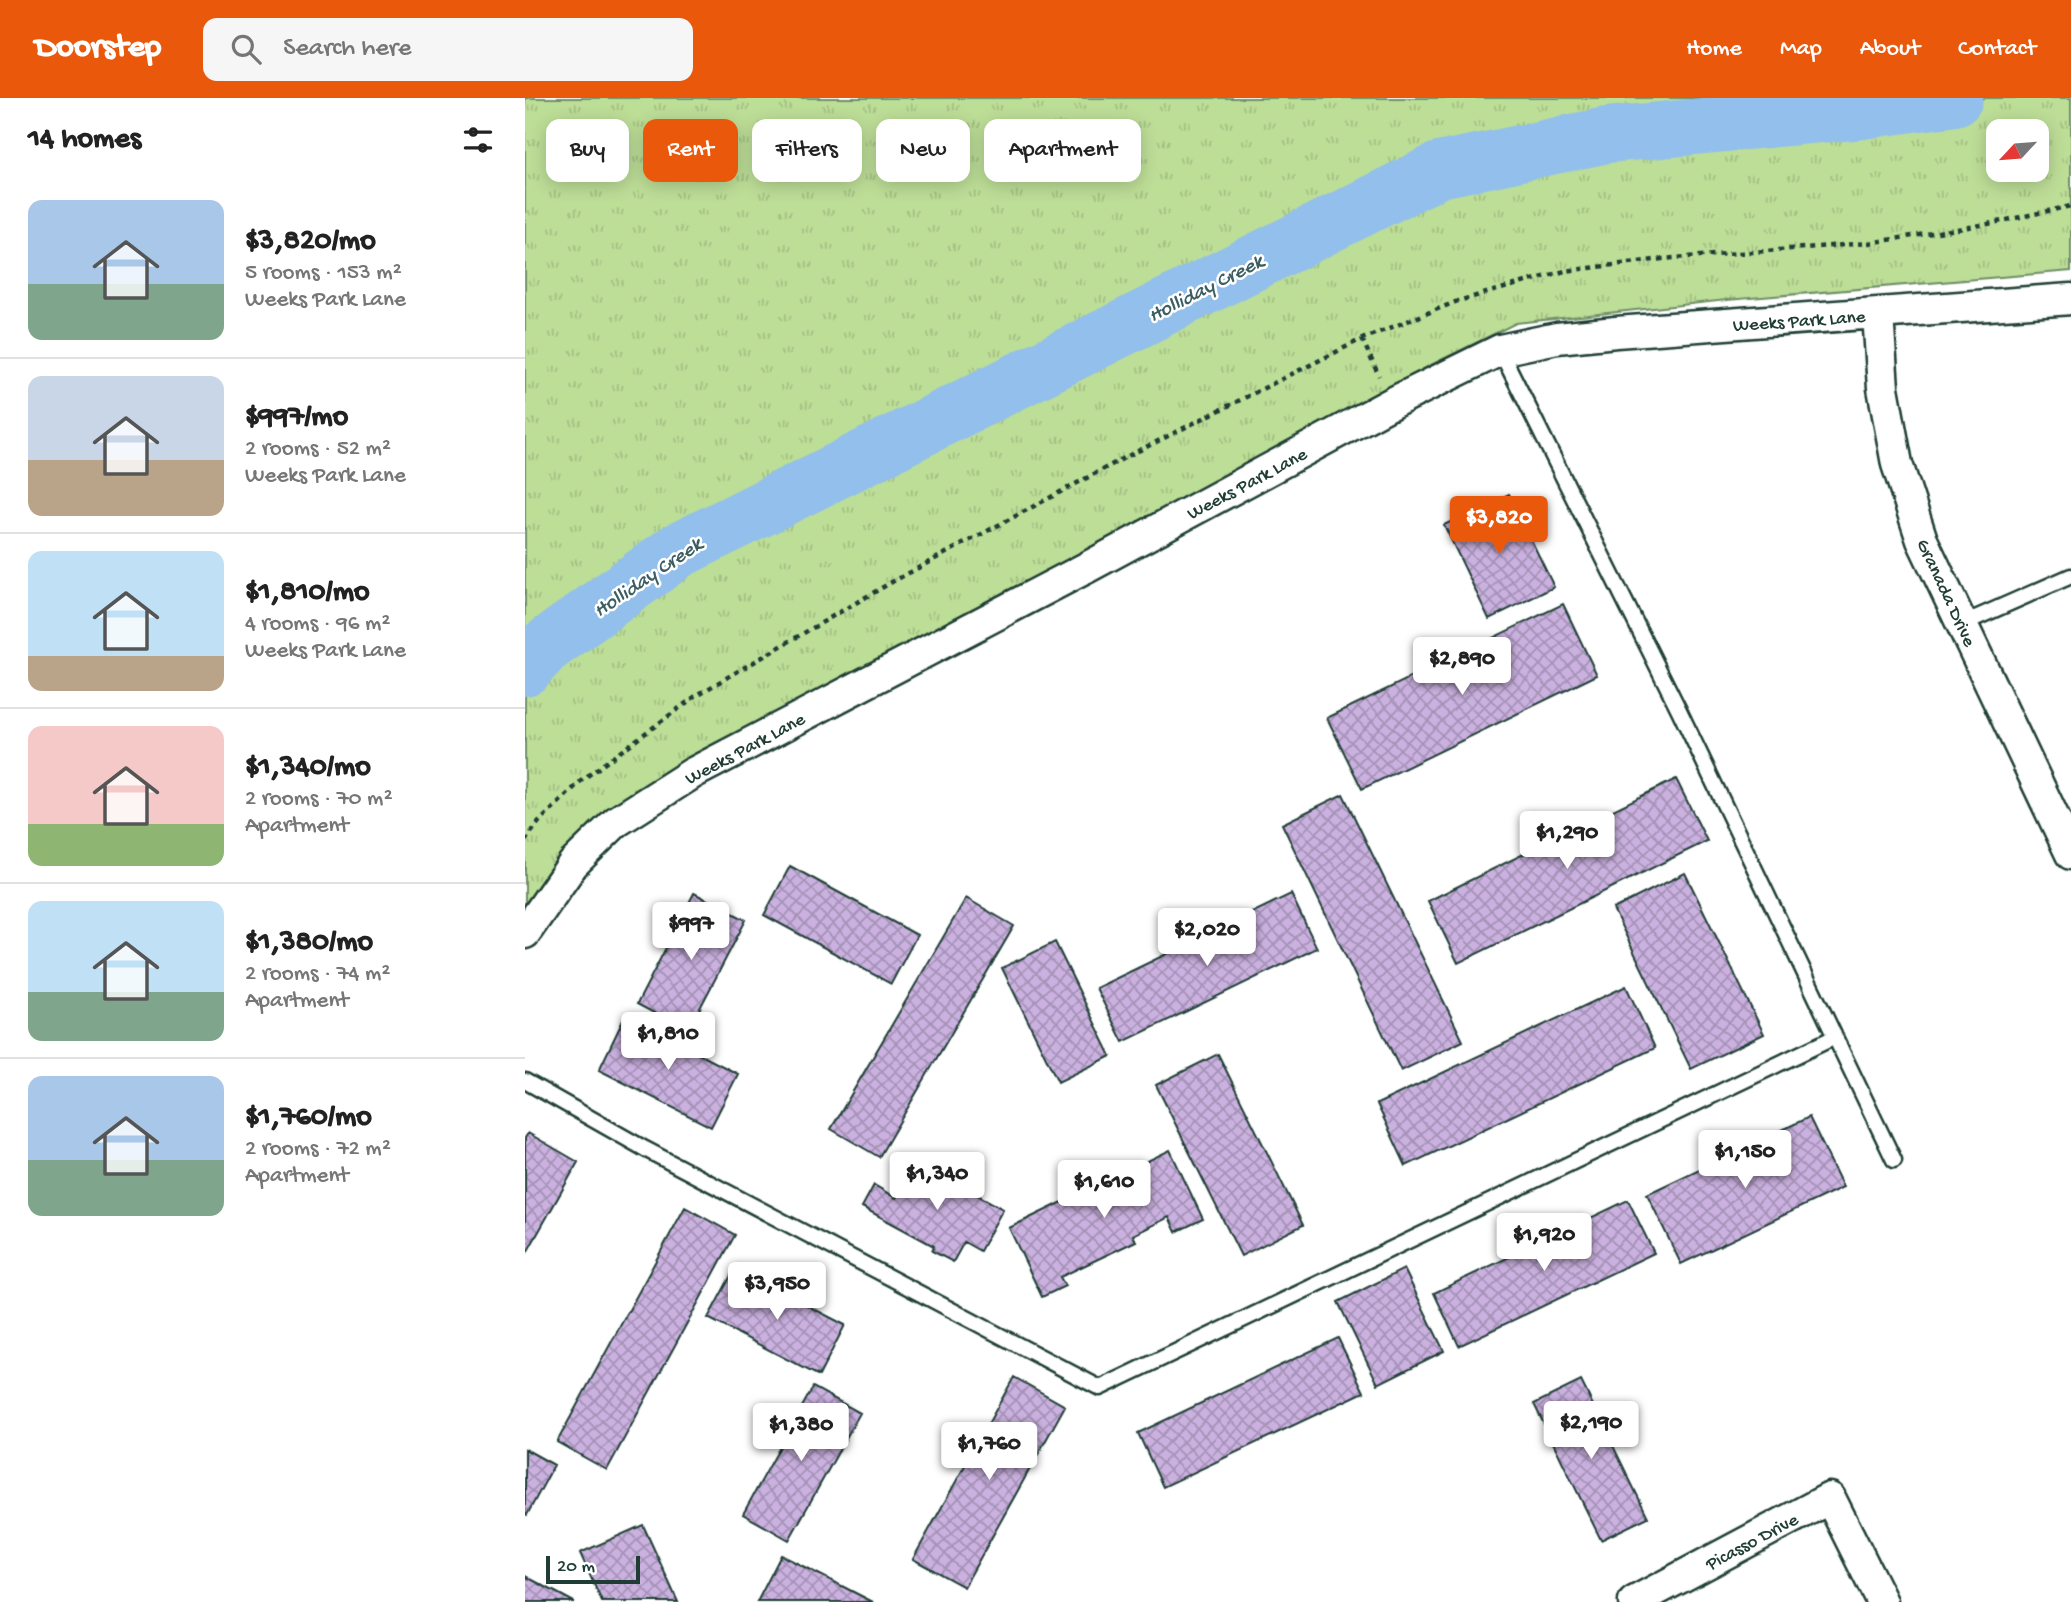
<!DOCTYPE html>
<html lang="en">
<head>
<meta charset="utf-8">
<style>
  body { margin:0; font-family:"Gochi Hand",sans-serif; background:#f6f6f6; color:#222; height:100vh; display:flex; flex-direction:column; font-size:26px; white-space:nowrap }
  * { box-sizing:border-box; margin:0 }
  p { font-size:23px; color:#767676 }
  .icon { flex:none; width:38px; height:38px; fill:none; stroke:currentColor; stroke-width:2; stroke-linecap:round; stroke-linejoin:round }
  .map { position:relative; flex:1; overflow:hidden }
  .details { display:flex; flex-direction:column; background:#fff; width:525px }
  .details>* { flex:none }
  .top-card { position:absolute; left:21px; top:21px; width:665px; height:63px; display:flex; gap:14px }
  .needle { width:46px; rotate:244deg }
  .buttons { position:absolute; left:1461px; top:21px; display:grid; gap:14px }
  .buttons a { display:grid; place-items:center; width:63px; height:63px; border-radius:14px; background:#fff; box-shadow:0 4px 18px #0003; font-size:35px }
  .scale { position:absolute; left:21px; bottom:18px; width:94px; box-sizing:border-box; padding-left:7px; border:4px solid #1f3d34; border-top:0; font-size:19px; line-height:24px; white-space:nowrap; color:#1f3d34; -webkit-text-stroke:5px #fff; paint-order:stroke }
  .price { position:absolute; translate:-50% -60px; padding:0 16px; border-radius:7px; background:#fff; color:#222; font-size:23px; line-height:46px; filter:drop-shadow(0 2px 4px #0008) }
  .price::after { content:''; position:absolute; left:50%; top:42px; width:21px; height:16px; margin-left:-10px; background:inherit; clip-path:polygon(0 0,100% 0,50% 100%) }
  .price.active { background:#ea580c; color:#fff }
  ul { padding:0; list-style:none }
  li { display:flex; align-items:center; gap:21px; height:175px; padding:0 28px }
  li+li { border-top:2px solid #e0e0e0 }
  li span { display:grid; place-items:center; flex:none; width:196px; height:140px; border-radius:14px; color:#555 }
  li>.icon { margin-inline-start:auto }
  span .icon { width:84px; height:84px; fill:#fffc; stroke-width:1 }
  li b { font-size:30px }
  h2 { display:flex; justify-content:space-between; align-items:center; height:84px; padding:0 28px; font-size:30px }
  .pill { padding:0 24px; border-radius:14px; background:#fff; box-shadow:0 4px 18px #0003; font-size:24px; line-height:63px }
  .pill.active { background:#ea580c; color:#fff }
  header { display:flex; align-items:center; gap:42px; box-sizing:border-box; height:98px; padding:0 35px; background:#ea580c; color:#fff }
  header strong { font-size:33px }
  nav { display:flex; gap:38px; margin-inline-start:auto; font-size:24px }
  .search { width:490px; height:63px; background:#f6f6f6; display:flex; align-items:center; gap:18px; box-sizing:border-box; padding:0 24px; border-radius:14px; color:#767676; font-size:26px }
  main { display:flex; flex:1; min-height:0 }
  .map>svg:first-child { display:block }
  .grass { fill:url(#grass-tufts); stroke:#6e8e66; stroke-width:2; fill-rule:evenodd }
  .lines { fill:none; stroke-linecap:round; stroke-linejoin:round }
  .river { stroke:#92bfec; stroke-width:56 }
  .building { fill:url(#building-cross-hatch); stroke:#1f3d34; stroke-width:2 }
  .service-casing { stroke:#1f3d34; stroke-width:19 }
  .minor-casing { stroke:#1f3d34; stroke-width:35 }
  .path { stroke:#1f3d34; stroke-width:4.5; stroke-dasharray:5 5; stroke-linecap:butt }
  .service { stroke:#fff; stroke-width:14 }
  .minor { stroke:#fff; stroke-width:30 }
  .labels { text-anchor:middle; stroke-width:5; stroke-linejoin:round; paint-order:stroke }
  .street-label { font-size:19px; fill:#1f3d34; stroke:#fff }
  .water-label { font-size:21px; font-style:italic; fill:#3c5e62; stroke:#fff }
</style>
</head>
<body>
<header>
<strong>Doorstep</strong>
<div class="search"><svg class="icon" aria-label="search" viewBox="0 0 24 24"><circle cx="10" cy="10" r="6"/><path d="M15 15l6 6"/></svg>Search here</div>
<nav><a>Home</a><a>Map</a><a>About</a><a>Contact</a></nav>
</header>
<main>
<section class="details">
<h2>14 homes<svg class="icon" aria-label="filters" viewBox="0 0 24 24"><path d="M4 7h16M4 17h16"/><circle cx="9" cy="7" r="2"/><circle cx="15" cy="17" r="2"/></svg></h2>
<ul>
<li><span style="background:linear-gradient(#a9c7e8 60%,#7fa58c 0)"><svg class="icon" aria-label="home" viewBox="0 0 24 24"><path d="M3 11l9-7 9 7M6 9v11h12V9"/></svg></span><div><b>$3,820/mo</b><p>5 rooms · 153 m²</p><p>Weeks Park Lane</p></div></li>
<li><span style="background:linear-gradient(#c9d6e8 60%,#b9a48a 0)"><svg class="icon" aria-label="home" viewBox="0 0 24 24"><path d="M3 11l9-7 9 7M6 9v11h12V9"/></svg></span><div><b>$997/mo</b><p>2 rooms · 52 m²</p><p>Weeks Park Lane</p></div></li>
<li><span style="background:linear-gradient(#bfe0f5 75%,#b9a48a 0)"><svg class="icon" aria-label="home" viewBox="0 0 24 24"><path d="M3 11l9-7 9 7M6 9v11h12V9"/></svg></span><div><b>$1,810/mo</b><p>4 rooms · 96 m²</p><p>Weeks Park Lane</p></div></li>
<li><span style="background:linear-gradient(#f6c9c9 70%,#8fb573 0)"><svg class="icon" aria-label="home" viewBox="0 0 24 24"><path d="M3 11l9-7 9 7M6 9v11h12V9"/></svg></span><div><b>$1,340/mo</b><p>2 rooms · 70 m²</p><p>Apartment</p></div></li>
<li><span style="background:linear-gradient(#bfe0f5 65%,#7fa58c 0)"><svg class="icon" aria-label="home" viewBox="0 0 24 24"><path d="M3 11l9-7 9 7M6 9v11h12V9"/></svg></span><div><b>$1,380/mo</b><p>2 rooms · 74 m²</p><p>Apartment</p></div></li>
<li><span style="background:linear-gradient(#a9c7e8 60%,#7fa58c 0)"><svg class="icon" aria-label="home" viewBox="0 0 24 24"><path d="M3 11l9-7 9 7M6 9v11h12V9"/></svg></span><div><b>$1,760/mo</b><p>2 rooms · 72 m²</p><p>Apartment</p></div></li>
</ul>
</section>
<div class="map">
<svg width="1546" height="1504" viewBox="0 0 1546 1504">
  <defs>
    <pattern id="grass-tufts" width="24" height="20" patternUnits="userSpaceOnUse" patternTransform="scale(1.75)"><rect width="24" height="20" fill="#bdde97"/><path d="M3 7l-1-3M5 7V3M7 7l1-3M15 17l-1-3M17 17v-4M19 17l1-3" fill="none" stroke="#a2bf83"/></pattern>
    <pattern id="building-cross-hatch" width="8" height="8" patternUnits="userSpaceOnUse" patternTransform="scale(1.75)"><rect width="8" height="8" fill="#cbb1e0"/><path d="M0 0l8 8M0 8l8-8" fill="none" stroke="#a491b6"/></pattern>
  </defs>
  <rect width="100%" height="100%" fill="#fff"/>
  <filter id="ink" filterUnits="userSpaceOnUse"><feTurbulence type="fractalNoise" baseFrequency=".0143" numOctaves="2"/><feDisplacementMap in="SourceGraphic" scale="14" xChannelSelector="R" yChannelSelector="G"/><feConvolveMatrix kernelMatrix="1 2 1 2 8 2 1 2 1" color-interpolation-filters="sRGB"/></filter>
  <g filter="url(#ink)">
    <!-- grass -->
    <path class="grass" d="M0 0H1546V173L1202 202 991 225 906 267 71 723C44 750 18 776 0 809ZM1474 33H1512V72H1474Z"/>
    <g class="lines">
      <!-- river -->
      <path class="river" d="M0 570 21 548 152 453 914 72 1082 37 1338 13 1430 0"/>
    </g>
    <!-- building -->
    <path class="building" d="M984 396 1029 489 964 521 919 427Z
      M1038 506 1072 577 837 691 802 620Z
      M1151 681 1182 743 933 865 903 803Z
      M818 696 938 943 876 973 757 726Z
      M265 768 392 837 366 886 239 817Z
      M1160 775 1239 936 1166 971 1088 811Z
      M169 795 221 822 163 933 112 906Z
      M766 796 792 850 598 944 571 890Z
      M441 800 489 828 354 1059 306 1031Z
      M530 844 586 958 533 984 477 870Z
      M1101 888 1130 950 881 1068 852 1006Z
      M100 918 213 976 186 1029 74 972Z
      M693 956 778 1127 716 1158 631 987Z
      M1284 1019 1318 1089 1156 1166 1122 1096Z
      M3 1035 53 1064 0 1158V1040Z
      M645 1052 678 1121 651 1134 644 1119 608 1137 611 1143 535 1179 540 1188 517 1199 484 1130Z
      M391 1063 478 1111 455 1153 439 1144 428 1164 407 1153 409 1148 337 1109 349 1087 371 1100Z
      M1103 1102 1129 1155 934 1248 909 1195Z
      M160 1109 210 1137 82 1372 32 1344Z
      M210 1170 320 1227 294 1278 183 1220Z
      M879 1171 919 1253 853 1286 813 1204Z
      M813 1240 839 1294 638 1389 613 1335Z
      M489 1279 540 1308 439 1489 388 1461Z
      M1056 1283 1123 1419 1076 1442 1009 1306Z
      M288 1289 335 1315 264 1442 218 1416Z
      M0 1351 29 1367 2 1417 0 1416Z
      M118 1427 153 1504H77L55 1455Z
      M256 1457 348 1504H232Z
      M0 1478 49 1504H0Z"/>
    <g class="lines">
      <defs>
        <path id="service" d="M1437 526 1546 478
          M1310 939 1369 1062
          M0 983 120 1051 575 1290 1310 939 1154 612 975 252"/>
        <path id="minor" d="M1353 216 1358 290 1372 366 1397 442 1546 756
          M0 835 48 766 91 724 168 675 561 470 867 305 975 252 1032 240 1091 234 1546 201
          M1109 1504 1305 1400 1357 1504"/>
      </defs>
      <!-- service casing -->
      <use href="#service" class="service-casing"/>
      <!-- minor casing -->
      <use href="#minor" class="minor-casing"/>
      <!-- path -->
      <path class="path" d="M837 241 854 278
        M0 743 14 724 57 682 172 597 365 485 601 359 837 241 933 203 1040 173 1137 161 1344 145 1463 126 1546 108"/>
      <!-- service -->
      <use href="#service" class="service"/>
      <!-- minor -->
      <use href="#minor" class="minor"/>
    </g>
  </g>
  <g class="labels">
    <!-- street labels -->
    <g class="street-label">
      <text transform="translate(1274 221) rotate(-4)" y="7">Weeks Park Lane</text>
      <text transform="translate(721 384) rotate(-28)" y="7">Weeks Park Lane</text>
      <text transform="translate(1423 494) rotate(65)" y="7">Granada Drive</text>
      <text transform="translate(219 649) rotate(-28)" y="7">Weeks Park Lane</text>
      <text transform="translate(1226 1442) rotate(-28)" y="7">Picasso Drive</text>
    </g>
    <!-- water labels -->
    <g class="water-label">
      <text transform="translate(680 189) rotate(-27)" y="7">Holliday Creek</text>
      <text transform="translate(122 478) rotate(-34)" y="7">Holliday Creek</text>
    </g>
  </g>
</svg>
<div class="buttons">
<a><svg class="needle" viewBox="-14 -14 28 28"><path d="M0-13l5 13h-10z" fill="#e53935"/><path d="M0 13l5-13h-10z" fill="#767676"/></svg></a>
</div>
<div class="scale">20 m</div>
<b class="price active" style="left:974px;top:458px">$3,820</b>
<b class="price" style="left:937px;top:599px">$2,890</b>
<b class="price" style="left:1042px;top:773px">$1,290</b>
<b class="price" style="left:166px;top:864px">$997</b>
<b class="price" style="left:682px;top:870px">$2,020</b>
<b class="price" style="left:143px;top:974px">$1,810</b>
<b class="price" style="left:1220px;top:1092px">$1,150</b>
<b class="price" style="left:412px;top:1114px">$1,340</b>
<b class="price" style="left:579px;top:1122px">$1,610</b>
<b class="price" style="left:1019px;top:1175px">$1,920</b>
<b class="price" style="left:252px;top:1224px">$3,950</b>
<b class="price" style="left:1066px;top:1363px">$2,190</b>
<b class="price" style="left:276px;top:1365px">$1,380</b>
<b class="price" style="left:464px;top:1384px">$1,760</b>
<div class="top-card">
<a class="pill">Buy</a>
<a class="pill active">Rent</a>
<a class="pill">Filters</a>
<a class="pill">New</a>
<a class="pill">Apartment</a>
</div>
</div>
</main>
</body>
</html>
